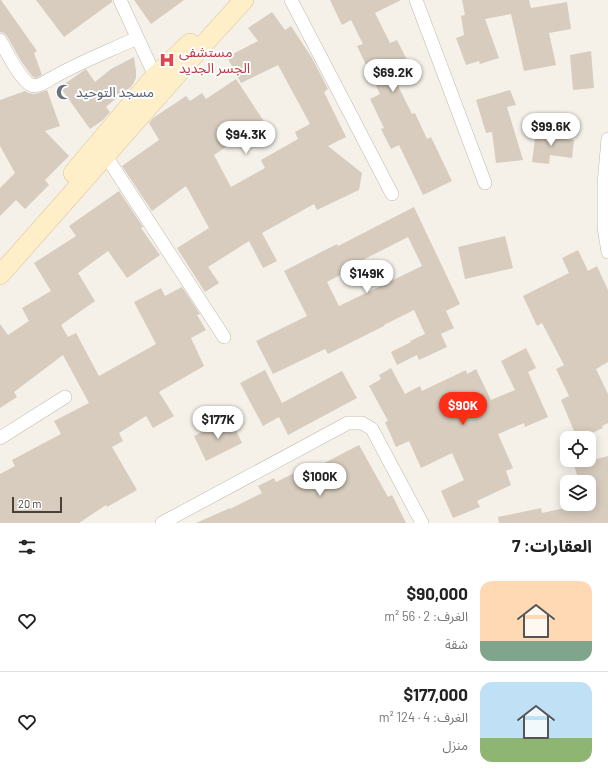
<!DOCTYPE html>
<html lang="ar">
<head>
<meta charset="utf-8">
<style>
  body { margin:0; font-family:Barlow,"Noto Sans Arabic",sans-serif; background:#f6f6f6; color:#222; direction:rtl; height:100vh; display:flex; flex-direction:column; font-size:15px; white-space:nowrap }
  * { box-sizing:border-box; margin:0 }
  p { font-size:13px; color:#767676 }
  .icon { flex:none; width:22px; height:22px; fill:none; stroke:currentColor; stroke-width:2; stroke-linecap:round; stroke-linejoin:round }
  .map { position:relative; height:523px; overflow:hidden; direction:ltr }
  .details { display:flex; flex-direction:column; background:#fff; flex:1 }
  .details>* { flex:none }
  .fabs { position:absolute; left:560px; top:431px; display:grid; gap:8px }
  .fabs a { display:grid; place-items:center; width:36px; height:36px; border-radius:8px; background:#fff; box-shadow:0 2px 10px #0003; font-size:20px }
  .scale { position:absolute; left:12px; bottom:10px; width:50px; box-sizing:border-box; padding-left:4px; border:2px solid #494137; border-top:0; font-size:11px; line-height:14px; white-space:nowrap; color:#494137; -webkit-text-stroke:3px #fff; paint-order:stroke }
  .price { position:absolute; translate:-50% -34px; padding:0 9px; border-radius:14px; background:#fff; color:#222; font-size:13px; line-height:26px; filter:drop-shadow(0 1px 2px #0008) }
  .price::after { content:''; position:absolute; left:50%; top:24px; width:12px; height:9px; margin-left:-6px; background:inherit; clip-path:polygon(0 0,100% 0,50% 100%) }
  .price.on { background:#ff2c16; color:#fff }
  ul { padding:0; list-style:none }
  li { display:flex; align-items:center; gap:12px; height:100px; padding:0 16px }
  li+li { border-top:1px solid #e0e0e0 }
  li span { display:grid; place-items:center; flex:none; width:112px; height:80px; border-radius:12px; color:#555 }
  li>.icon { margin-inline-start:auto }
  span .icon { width:48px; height:48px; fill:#fffc; stroke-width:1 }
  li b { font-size:17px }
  h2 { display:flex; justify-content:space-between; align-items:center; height:48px; padding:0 16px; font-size:17px }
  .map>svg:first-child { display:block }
  .building { fill:#d7ccbe; fill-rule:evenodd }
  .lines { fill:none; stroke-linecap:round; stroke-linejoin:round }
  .street-casing { stroke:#c1b8ab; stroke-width:14 }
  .secondary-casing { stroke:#d6c297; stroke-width:20 }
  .street { stroke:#fff; stroke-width:13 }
  .secondary { stroke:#ffefc9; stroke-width:19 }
  .labels { text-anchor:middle; stroke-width:4; stroke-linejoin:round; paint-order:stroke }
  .health-label { font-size:14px; fill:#be3a42; stroke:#fff; text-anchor:start }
  .worship-label { font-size:14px; fill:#5b616d; stroke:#fff; text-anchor:start }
</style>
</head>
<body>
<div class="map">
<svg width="608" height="523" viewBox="0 0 608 523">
  <rect width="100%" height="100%" fill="#f5f1e9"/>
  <!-- building -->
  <path class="building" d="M0 0H1L37 51 34 53 42 75 35 78 32 76 21 61 7 36 4 33 0 32Z
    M36 0H112V2L64 37Z
    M134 0H184L151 24Z
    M330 0H401L375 13 390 43 397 40 408 62 390 70 412 114 415 113 427 139 431 137 452 181 423 195 399 145 391 149 381 129 384 128 370 99 380 94 357 46 363 44 351 20 342 25Z
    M462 0H529L531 8 567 2 571 29 549 33 556 65 524 71 511 14 485 19 499 58 480 64 479 61 466 65 456 38 464 35 461 16 465 15Z
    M272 12 285 30 291 26 312 58 328 89 324 92 346 137 328 146 362 173 359 190 317 210 314 204 262 233 277 261 263 268 249 241 208 267 219 283 205 292 177 248 209 228 186 186 152 211 122 166 159 140 149 123 153 118 186 96 190 101 202 93 206 99 236 79 265 123 239 140 238 139 214 155 231 187 265 168 261 160 298 139 295 132 310 124 278 65 241 83 227 57 258 41 248 28Z
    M591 51 594 88 573 90 570 55Z
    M134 57 136 71V78L133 84 130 88 126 90 106 107 110 112 103 120 90 129 60 87 86 69 95 82 111 69Z
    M47 90 60 126 45 131 69 156 45 180 49 185 25 209 16 200 0 216V188L15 173 0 146V100L25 91 29 93 34 94 39 93Z
    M510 90 516 105 507 107 523 160 496 163 492 132 486 133 476 100Z
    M536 131 557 134 556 138 574 140 572 158 550 155 549 164 532 162Z
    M119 191 143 227 141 228 160 255 127 278 108 251 78 273 95 301 61 325 68 337 76 333 99 376 156 344 134 302 161 288 165 296 182 287 200 314 197 315 206 330 191 338 204 366 159 392 174 416 153 428 146 416 119 433 123 441 112 447 137 490 107 507 106 505 79 523H0V474L15 466 12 460 61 434 54 421 89 403 63 355 14 392 17 397 0 408V324L8 335 29 321 22 308 51 291 34 263 76 236 69 226Z
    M414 207 460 304 446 311 454 328 441 334 447 347 419 360 417 355 397 365 391 352 411 342 410 341 425 334 414 310 384 325V326L328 354 325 349 273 374 256 341 307 316 284 271 337 244 338 246ZM408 237 422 266 339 306 327 282 350 270 349 267Z
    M505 236 513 268 465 279 458 247Z
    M578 250 588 271 597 266 608 290V362L596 369 608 394V423L602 426 603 428 581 438H577L561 400 569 396 556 369 564 365 542 323 537 326 523 296 569 273 562 258Z
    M526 348 536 368 528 372 548 417 525 427 524 423 498 434 513 468 506 471 511 485 477 501 480 507 453 518 441 491 464 480 452 453 421 468 409 441 396 447 385 422 388 421 369 386 381 379 379 375 391 368 405 394 420 386 422 391 466 370 467 374 476 369 491 400 515 390 501 361Z
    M265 370 282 403 342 371 357 398 288 435 279 417 263 426 240 383Z
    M230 418 242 443 206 461 194 436Z
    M359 445 388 497 392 495 406 523H196L230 508V509L262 493 258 486 274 478 276 482 309 466 311 470Z
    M608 456V523H499L498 517 541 508 542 513 579 505 589 504V482H579L574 465Z"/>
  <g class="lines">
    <defs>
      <path id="street" d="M120 0 155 76
        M291 0 392 194
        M416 0 485 183
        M0 40C6 51 21 81 31 85 38 88 48 80 54 77 80 62 109 51 137 38
        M608 139 604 184V227L608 252
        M106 156 224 337
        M0 438 65 397
        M162 523 348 423H362L372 429 422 523"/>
      <path id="secondary" d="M73 173 155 76 190 43
        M0 275 212 35 244 0"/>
    </defs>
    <!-- street casing -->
    <use href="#street" class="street-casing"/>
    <!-- secondary casing -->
    <use href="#secondary" class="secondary-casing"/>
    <!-- street -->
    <use href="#street" class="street"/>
    <!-- secondary -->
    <use href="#secondary" class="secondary"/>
  </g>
  <!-- icons -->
  <defs>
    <symbol id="hospital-bare" viewBox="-9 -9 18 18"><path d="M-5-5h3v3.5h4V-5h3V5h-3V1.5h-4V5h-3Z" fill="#e0444e" stroke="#fff" stroke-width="2.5" paint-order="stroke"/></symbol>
    <symbol id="mosque-bare" viewBox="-9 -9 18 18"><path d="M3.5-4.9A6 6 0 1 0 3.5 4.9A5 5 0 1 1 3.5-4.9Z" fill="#6b7280" stroke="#fff" stroke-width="2.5" paint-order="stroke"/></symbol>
  </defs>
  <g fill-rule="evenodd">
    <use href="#hospital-bare" x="156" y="49" width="22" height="22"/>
    <use href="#mosque-bare" x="53" y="81" width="22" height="22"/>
  </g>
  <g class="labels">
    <!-- health labels -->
    <g class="health-label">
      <text x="179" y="57">مستشفى<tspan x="179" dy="16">الجسر الجديد</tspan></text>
    </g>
    <!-- worship labels -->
    <g class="worship-label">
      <text x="76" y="97">مسجد التوحيد</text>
    </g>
  </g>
</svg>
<div class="fabs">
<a><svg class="icon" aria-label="locate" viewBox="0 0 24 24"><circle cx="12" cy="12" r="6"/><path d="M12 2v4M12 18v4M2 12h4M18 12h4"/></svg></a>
<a><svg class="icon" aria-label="layers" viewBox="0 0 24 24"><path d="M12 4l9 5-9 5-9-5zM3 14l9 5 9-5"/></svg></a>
</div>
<div class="scale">20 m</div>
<b class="price" style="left:393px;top:93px">$69.2K</b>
<b class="price" style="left:551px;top:147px">$99.6K</b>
<b class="price" style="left:246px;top:155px">$94.3K</b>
<b class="price" style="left:367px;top:294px">$149K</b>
<b class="price on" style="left:463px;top:426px">$90K</b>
<b class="price" style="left:218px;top:440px">$177K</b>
<b class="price" style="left:320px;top:497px">$100K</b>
</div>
<section class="details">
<h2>العقارات: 7<svg class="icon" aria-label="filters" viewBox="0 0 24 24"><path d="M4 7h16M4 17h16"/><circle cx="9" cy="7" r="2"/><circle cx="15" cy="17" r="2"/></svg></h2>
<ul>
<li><span style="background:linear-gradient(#ffd9b3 75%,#7fa58c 0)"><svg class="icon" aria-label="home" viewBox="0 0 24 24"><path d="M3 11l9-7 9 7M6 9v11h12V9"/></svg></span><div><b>$90,000</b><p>الغرف: 2 · 56 m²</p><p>شقة</p></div><svg class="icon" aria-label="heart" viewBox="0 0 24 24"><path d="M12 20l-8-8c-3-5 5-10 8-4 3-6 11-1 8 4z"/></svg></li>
<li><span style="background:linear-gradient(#bfe0f5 70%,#8fb573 0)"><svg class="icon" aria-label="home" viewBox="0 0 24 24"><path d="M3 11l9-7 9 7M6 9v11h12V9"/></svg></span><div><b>$177,000</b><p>الغرف: 4 · 124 m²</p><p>منزل</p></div><svg class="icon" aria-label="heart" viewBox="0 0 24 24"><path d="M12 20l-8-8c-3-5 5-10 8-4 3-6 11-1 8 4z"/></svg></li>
</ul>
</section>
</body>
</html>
